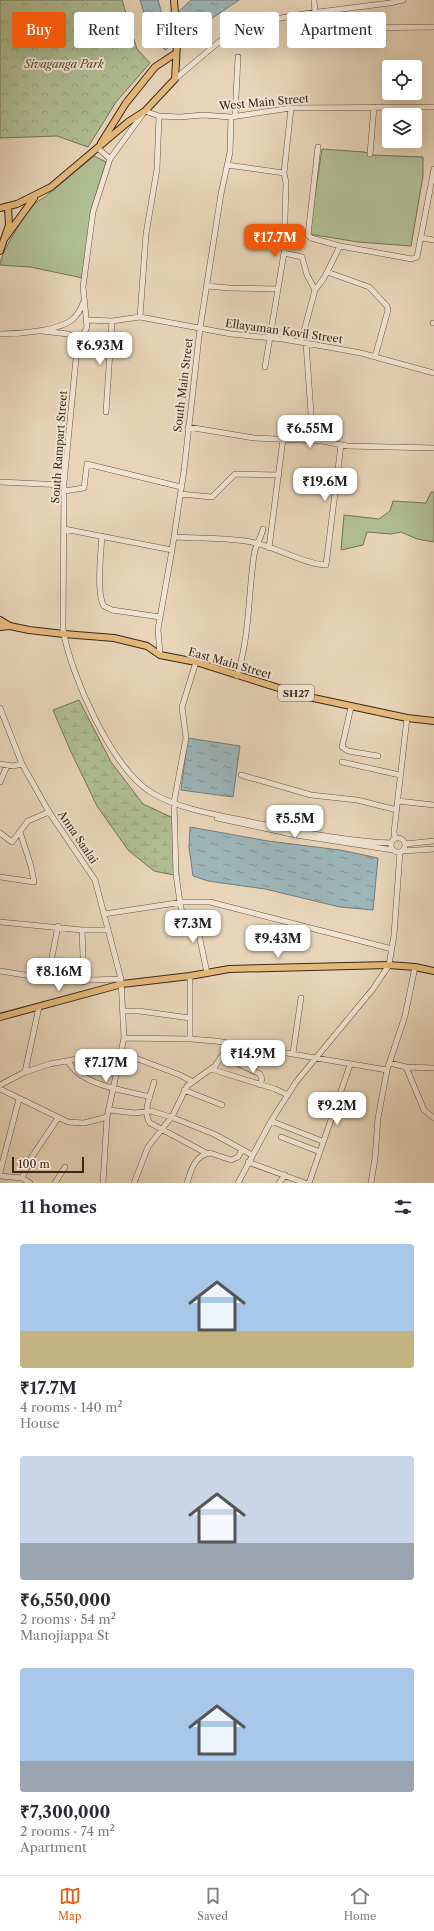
<!DOCTYPE html>
<html lang="en">
<head>
<meta charset="utf-8">
<style>
  body { margin:0; font-family:"Libre Caslon Text",serif; background:#f7f7f7; color:#2b2b33; height:100vh; display:flex; flex-direction:column; font-size:15px; white-space:nowrap }
  * { box-sizing:border-box; margin:0 }
  p { font-size:13px; color:#7c7c81 }
  .icon { flex:none; width:22px; height:22px; fill:none; stroke:currentColor; stroke-width:2; stroke-linecap:round; stroke-linejoin:round }
  .map { position:relative; height:1183px; overflow:hidden }
  .details { display:flex; flex-direction:column; background:#fff; flex:1 }
  .details>* { flex:none }
  .top-card { position:absolute; left:12px; top:12px; width:410px; height:36px; display:flex; gap:8px }
  .tools { position:absolute; left:382px; top:60px; display:grid; gap:8px }
  .tools a { display:grid; place-items:center; width:40px; height:40px; border-radius:4px; background:#fff; box-shadow:0 4px 16px #0002; font-size:20px }
  .scale { position:absolute; left:12px; bottom:10px; width:72px; box-sizing:border-box; padding-left:4px; border:2px solid #3e251a; border-top:0; font-size:11px; line-height:14px; white-space:nowrap; color:#3e251a; -webkit-text-stroke:3px #f0e4d2; paint-order:stroke }
  .price { position:absolute; translate:-50% -34px; padding:0 9px; border-radius:8px; background:#fff; color:#222; font-size:13px; line-height:26px; filter:drop-shadow(0 1px 2px #0008) }
  .price::after { content:''; position:absolute; left:50%; top:24px; width:12px; height:9px; margin-left:-6px; background:inherit; clip-path:polygon(0 0,100% 0,50% 100%) }
  .price.on { background:#ea580c; color:#fff }
  ul { padding:0; list-style:none }
  li { display:grid; align-content:center; gap:8px; height:212px; padding:0 20px }
  li span { display:grid; place-items:center; height:124px; border-radius:4px; color:#555 }
  li>.icon { margin-inline-start:auto }
  span .icon { width:72px; height:72px; fill:#fffc; stroke-width:1 }
  li b { font-size:17px }
  h2 { display:flex; justify-content:space-between; align-items:center; height:48px; padding:0 20px; font-size:17px }
  .pill { padding:0 14px; border-radius:4px; background:#fff; box-shadow:0 4px 16px #0002; font-size:14px; line-height:36px }
  .pill.on { background:#ea580c; color:#fff }
  .tabs { display:flex; justify-content:space-around; align-items:center; height:56px; border-top:1px solid #e1e1e2; background:#fff; font-size:11px; color:#7c7c81 }
  .tabs a { display:grid; justify-items:center; gap:2px }
  .tabs .on { color:#ea580c }
  .map>svg:first-child { display:block }
  .wetland { fill:url(#wetland-marsh); stroke:#777257 }
  .park { fill:url(#park-crowns); stroke:#777257 }
  .pitch { fill:#b0be94; stroke:#777257 }
  .water { fill:url(#water-ripples); stroke:#767c7a }
  .lines { fill:none; stroke-linecap:round; stroke-linejoin:round }
  .minor-casing { stroke:#685142; stroke-width:6 }
  .major-casing { stroke:#3e251a; stroke-width:8 }
  .minor { stroke:#f0e4d2; stroke-width:5 }
  .major { stroke:#e4ba7c; stroke-width:6 }
  .labels { text-anchor:middle; stroke-width:4; stroke-linejoin:round; paint-order:stroke }
  .shield { fill:#f0e4d2; stroke:#735e51; stroke-width:1 }
  .shield-label { font-size:10px; font-weight:bold; fill:#3e251a }
  .park-label { font-size:11px; font-style:italic; fill:#5a4b38; stroke:#f0e4d2 }
  .street-label { font-size:11px; fill:#3e251a; stroke:#f0e4d2 }
</style>
</head>
<body>
<div class="map">
<svg width="434" height="1183" viewBox="0 0 434 1183">
  <defs>
    <pattern id="wetland-marsh" width="20" height="14" patternUnits="userSpaceOnUse"><rect width="20" height="14" fill="#b0be94"/><path d="M1 5h8M5 5V1M11 12h8M15 12V8" fill="none" stroke="#98a37f"/></pattern>
    <pattern id="park-crowns" width="20" height="18" patternUnits="userSpaceOnUse"><rect width="20" height="18" fill="#b0be94"/><path d="M2 6a3 3 0 1 1 6 0M12 15a3 3 0 1 1 6 0" fill="none" stroke="#98a37f"/></pattern>
    <pattern id="water-ripples" width="26" height="14" patternUnits="userSpaceOnUse"><rect width="26" height="14" fill="#9cb6ba"/><path d="M2 4q2-2 4 0t4 0M15 11q2-2 4 0t4 0" fill="none" stroke="#819496"/></pattern>
  </defs>
  <rect width="100%" height="100%" fill="#e8d5b9"/>
  <filter id="stains"><feTurbulence type="fractalNoise" baseFrequency=".005" numOctaves="4"/><feColorMatrix values="0 0 0 0 .2 0 0 0 0 .09 0 0 0 0 .02 0 0 0 .5 -.17"/></filter>
  <radialGradient id="worn" r=".72"><stop offset=".6" stop-color="#630" stop-opacity="0"/><stop offset="1" stop-color="#630" stop-opacity=".3"/></radialGradient>
  <!-- wetland -->
  <path class="wetland" d="M79 700 111 762 143 804 173 818 179 876 154 871 128 850 97 806 71 752 53 710Z"/>
  <!-- park -->
  <path class="park" d="M0 0H122L137 49 150 63 116 102 88 147 57 136 0 138Z"/>
  <!-- pitch -->
  <path class="pitch" d="M322 149 364 152 374 155 423 157V176L411 246 358 242 309 234Z
    M94 156 106 162 91 210 83 278 30 267 0 265C1 252 26 211 37 202 39 200 42 199 45 197Z
    M431 492H434V542L417 539 401 532 391 534 367 532 363 545 341 550 344 515 379 519 390 511 393 501 426 503Z"/>
  <!-- water -->
  <path class="water" d="M140 0H158L164 21 174 16 191 0H239L165 50 150 32Z
    M188 738 240 746 233 797 181 790Z
    M190 827 268 841 340 850 378 858 373 910 340 907 265 889 208 881 193 876 189 847Z"/>
  <g class="lines">
    <defs>
      <path id="minor" d="M314 0 315 12
        M357 28 434 27
        M175 79 220 41 254 23 303 14 390 3 403 0
        M159 116 157 169 146 234 140 317 231 334 283 339 361 353 434 373
        M235 116 238 57
        M318 147 308 235 311 238 340 246
        M98 148 110 159
        M370 154 374 107
        M227 165 284 173
        M422 238 434 240
        M284 253 302 257 307 275 315 290
        M327 272 369 287 387 306 388 310 375 357
        M207 286 229 288 278 289
        M87 320 112 321 140 317
        M433 323H434
        M42 331 68 334 74 337 77 348
        M0 334C19 334 59 331 73 319 78 314 81 309 83 303
        M301 342 315 290 324 278 340 246 412 259 417 257 434 169
        M306 343 313 441
        M265 367 284 253 286 183 284 173 291 108
        M106 412 112 321
        M188 427 254 438 322 441 347 446 434 448
        M0 482 64 485
        M64 491 84 488 87 464 181 487
        M180 494 212 497 235 474 279 475
        M64 529 172 550
        M102 536C101 551 96 595 104 606L112 610 160 617
        M174 537C201 539 229 537 256 543 277 548 305 564 326 565L341 445
        M269 548 283 439
        M160 655 158 629 172 550 184 470 200 328 221 194 230 152 231 117
        M237 676C250 635 248 596 254 555 255 546 261 538 263 529
        M351 707 342 747 348 751 378 756
        M0 708 22 764 49 812 95 880 121 979 124 1038 107 1117 103 1183
        M342 762 400 775
        M0 764 13 766 22 764
        M241 775 311 795 357 800 397 810
        M0 782 7 766
        M398 801 434 805
        M217 818 296 835 393 850
        M0 833 12 842 28 821 49 812
        M391 845a7 7 0 1 1 14 0a7 7 0 1 1-14 0Z
        M395 838 394 832 407 718
        M391 843C344 841 297 831 251 822 218 815 181 810 152 793 112 769 70 674 63 629L64 483 77 348 87 327 83 287 93 212 110 159 145 111 159 116 180 117 203 115 231 117 291 108 434 107
        M405 844 434 841
        M402 851 434 849
        M0 877 34 882 31 866 20 832
        M104 914 183 902H210L392 949
        M0 922 82 930 84 982
        M173 922 193 921 197 925 207 973
        M184 922 180 903 176 874 174 802 186 738 182 707 196 662
        M82 930H108
        M52 957 58 926
        M0 971 62 981 121 979
        M190 976V1039
        M123 1011H139L190 1018
        M124 1038 190 1039 216 1041 387 1070
        M293 1053 301 998
        M222 1056 260 1074 262 1079 260 1085
        M68 1061C81 1086 125 1090 150 1097
        M390 1063 406 1067 434 1068
        M406 1067 424 1110 434 1118
        M211 1069 275 1089 288 1095
        M25 1072 39 1007
        M154 1082C151 1094 142 1112 150 1123L206 1153
        M0 1085 25 1072 50 1064 114 1052 122 1053 180 1075 191 1081
        M0 1089 68 1122 84 1123 107 1117
        M184 1090 222 1105
        M109 1110 135 1113 151 1111 171 1117 214 1134 252 1155
        M271 1121 322 1141
        M281 1137 320 1152
        M248 1162 305 1183
        M0 1172 19 1099
        M0 1176 22 1178 30 1183
        M22 1178 31 1158 58 1118
        M55 1183 65 1167
        M134 1183 148 1147 173 1115 187 1086 215 1066 230 1044
        M187 1183C191 1170 195 1155 210 1153L231 1160 238 1157 242 1150
        M238 1183 271 1121 296 1082 373 989 389 965 394 935 400 852
        M279 1183 285 1175
        M309 1183 350 1065
        M371 1183 375 1158 378 1118 387 1070 405 1016 415 967"/>
      <path id="major" d="M101 143 126 103 155 67 176 53
        M0 208 17 204 51 187 128 122 145 111 175 79 177 44 174 0
        M5 238 34 198
        M0 251 9 225 8 207
        M0 620 10 626 29 630 64 634 114 638 147 646 160 655 196 662 304 696 407 718 434 721
        M0 627 10 626
        M0 1017 122 984 190 976 229 969 389 965 415 967 434 971"/>
    </defs>
    <!-- minor casing -->
    <use href="#minor" class="minor-casing"/>
    <!-- major casing -->
    <use href="#major" class="major-casing"/>
    <!-- minor -->
    <use href="#minor" class="minor"/>
    <!-- major -->
    <use href="#major" class="major"/>
  </g>
  <g class="labels">
    <!-- shield labels -->
    <rect class="shield" x="278" y="685" width="36" height="16" rx="3"/>
    <g class="shield-label">
      <text x="296" y="697">SH27</text>
    </g>
    <!-- park labels -->
    <g class="park-label">
      <text x="64" y="68">Sivaganga Park</text>
    </g>
    <!-- street labels -->
    <g class="street-label">
      <text transform="translate(264 102) rotate(-5)" y="4">West Main Street</text>
      <text transform="translate(284 331) rotate(8)" y="4">Ellayaman Kovil Street</text>
      <text transform="translate(183 385) rotate(-83)" y="4">South Main Street</text>
      <text transform="translate(59 447) rotate(-86)" y="4">South Rampart Street</text>
      <text transform="translate(230 663) rotate(16)" y="4">East Main Street</text>
      <text transform="translate(78 837) rotate(56)" y="4">Anna Saalai</text>
    </g>
  </g>
  <rect width="100%" height="100%" filter="url(#stains)"/>
  <rect width="100%" height="100%" fill="url(#worn)"/>
</svg>
<div class="tools">
<a><svg class="icon" aria-label="locate" viewBox="0 0 24 24"><circle cx="12" cy="12" r="6"/><path d="M12 2v4M12 18v4M2 12h4M18 12h4"/></svg></a>
<a><svg class="icon" aria-label="layers" viewBox="0 0 24 24"><path d="M12 4l9 5-9 5-9-5zM3 14l9 5 9-5"/></svg></a>
</div>
<div class="scale">100 m</div>
<b class="price on" style="left:275px;top:258px">₹17.7M</b>
<b class="price" style="left:100px;top:366px">₹6.93M</b>
<b class="price" style="left:310px;top:449px">₹6.55M</b>
<b class="price" style="left:325px;top:502px">₹19.6M</b>
<b class="price" style="left:295px;top:839px">₹5.5M</b>
<b class="price" style="left:193px;top:944px">₹7.3M</b>
<b class="price" style="left:278px;top:959px">₹9.43M</b>
<b class="price" style="left:59px;top:992px">₹8.16M</b>
<b class="price" style="left:253px;top:1074px">₹14.9M</b>
<b class="price" style="left:106px;top:1083px">₹7.17M</b>
<b class="price" style="left:337px;top:1126px">₹9.2M</b>
<div class="top-card">
<a class="pill on">Buy</a>
<a class="pill">Rent</a>
<a class="pill">Filters</a>
<a class="pill">New</a>
<a class="pill">Apartment</a>
</div>
</div>
<section class="details">
<h2>11 homes<svg class="icon" aria-label="filters" viewBox="0 0 24 24"><path d="M4 7h16M4 17h16"/><circle cx="9" cy="7" r="2"/><circle cx="15" cy="17" r="2"/></svg></h2>
<ul>
<li><span style="background:linear-gradient(#a9c7e8 70%,#c2b280 0)"><svg class="icon" aria-label="home" viewBox="0 0 24 24"><path d="M3 11l9-7 9 7M6 9v11h12V9"/></svg></span><div><b>₹17.7M</b><p>4 rooms · 140 m²</p><p>House</p></div></li>
<li><span style="background:linear-gradient(#c9d6e8 70%,#9aa5b1 0)"><svg class="icon" aria-label="home" viewBox="0 0 24 24"><path d="M3 11l9-7 9 7M6 9v11h12V9"/></svg></span><div><b>₹6,550,000</b><p>2 rooms · 54 m²</p><p>Manojiappa St</p></div></li>
<li><span style="background:linear-gradient(#a9c7e8 75%,#9aa5b1 0)"><svg class="icon" aria-label="home" viewBox="0 0 24 24"><path d="M3 11l9-7 9 7M6 9v11h12V9"/></svg></span><div><b>₹7,300,000</b><p>2 rooms · 74 m²</p><p>Apartment</p></div></li>
</ul>
</section>
<nav class="tabs">
<a class="on"><svg class="icon" aria-label="map" viewBox="0 0 24 24"><path d="M3 6l6-2 6 2 6-2v14l-6 2-6-2-6 2zM9 4v14M15 6v14"/></svg>Map</a>
<a><svg class="icon" aria-label="saved" viewBox="0 0 24 24"><path d="M7 4h10v16l-5-4-5 4z"/></svg>Saved</a>
<a><svg class="icon" aria-label="home" viewBox="0 0 24 24"><path d="M3 11l9-7 9 7M6 9v11h12V9"/></svg>Home</a>
</nav>
</body>
</html>
